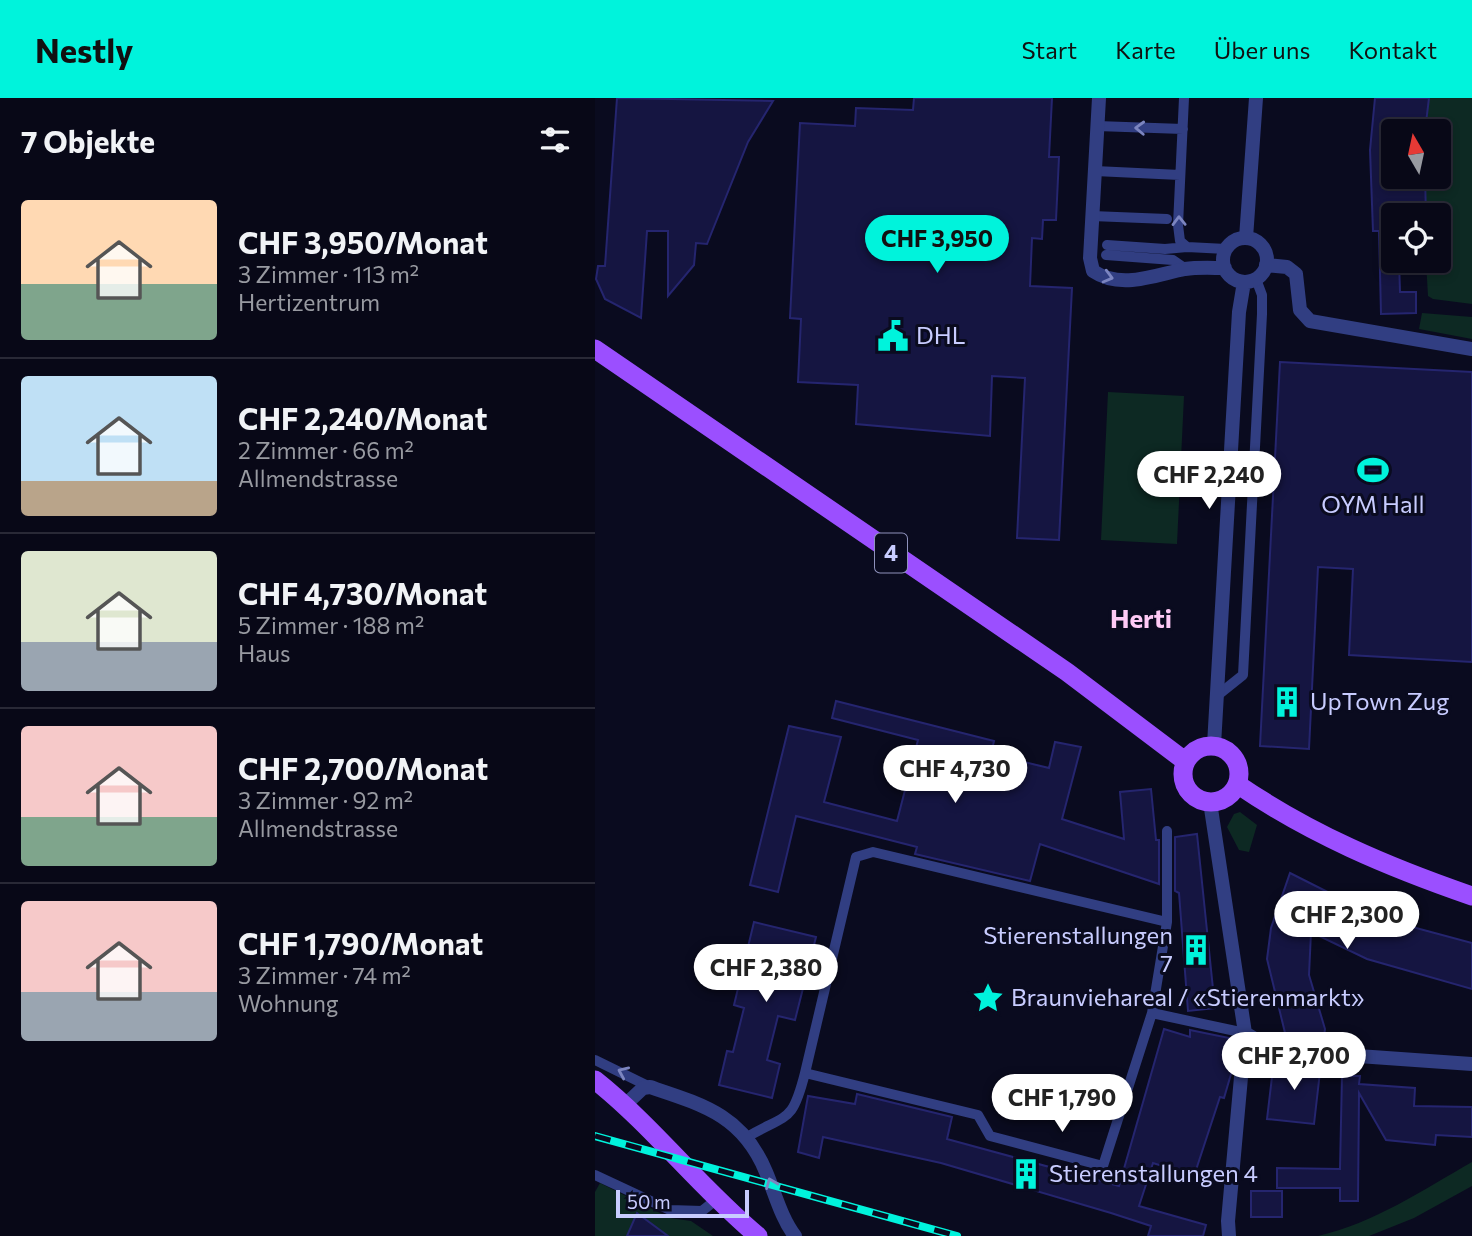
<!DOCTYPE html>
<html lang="de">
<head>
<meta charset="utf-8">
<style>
  body { margin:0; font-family:Commissioner,sans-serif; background:#161624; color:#f1f3f6; height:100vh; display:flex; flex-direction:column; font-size:26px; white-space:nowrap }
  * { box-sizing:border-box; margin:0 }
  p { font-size:23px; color:#989aa1 }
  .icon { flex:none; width:38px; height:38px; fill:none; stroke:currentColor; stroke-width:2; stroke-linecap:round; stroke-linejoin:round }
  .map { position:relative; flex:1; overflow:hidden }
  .side { display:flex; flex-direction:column; background:#080817; width:595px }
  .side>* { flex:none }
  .needle { width:46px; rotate:351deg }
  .controls { position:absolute; left:786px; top:21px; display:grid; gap:14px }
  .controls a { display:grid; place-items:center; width:70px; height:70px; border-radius:7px; background:#080817; box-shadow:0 4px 10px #0003,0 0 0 2px #292936; font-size:35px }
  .scale { position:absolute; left:21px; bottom:18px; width:133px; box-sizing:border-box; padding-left:7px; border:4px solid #c8ccff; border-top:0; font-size:19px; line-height:24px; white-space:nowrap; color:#c8ccff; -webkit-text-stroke:5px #0a0b1f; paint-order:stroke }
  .price { position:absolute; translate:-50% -60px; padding:0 16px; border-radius:24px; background:#fff; color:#222; font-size:23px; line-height:46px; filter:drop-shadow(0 2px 4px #0008) }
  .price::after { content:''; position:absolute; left:50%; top:42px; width:21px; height:16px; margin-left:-10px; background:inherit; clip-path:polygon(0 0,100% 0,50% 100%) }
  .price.on { background:#00f3dc; color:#111 }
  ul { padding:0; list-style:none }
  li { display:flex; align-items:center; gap:21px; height:175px; padding:0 21px }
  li+li { border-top:2px solid #292936 }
  li span { display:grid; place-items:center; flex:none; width:196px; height:140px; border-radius:7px; color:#555 }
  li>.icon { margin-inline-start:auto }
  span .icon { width:84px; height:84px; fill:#fffc; stroke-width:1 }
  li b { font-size:30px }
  h2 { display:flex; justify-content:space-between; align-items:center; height:84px; padding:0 21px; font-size:30px }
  header { display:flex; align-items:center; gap:42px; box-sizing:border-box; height:98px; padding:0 35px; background:#00f3dc; color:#111 }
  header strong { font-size:33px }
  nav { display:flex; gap:38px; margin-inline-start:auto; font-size:24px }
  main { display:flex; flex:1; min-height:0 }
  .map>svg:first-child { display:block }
  .green { fill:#0d2923; fill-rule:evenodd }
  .building { fill:#151541; stroke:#25256f; stroke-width:2 }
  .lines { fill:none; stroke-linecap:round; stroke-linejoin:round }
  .service { stroke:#313e82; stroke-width:10 }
  .minor { stroke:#313e82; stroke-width:14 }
  .primary { stroke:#9b4fff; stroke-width:19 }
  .rail-casing { stroke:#00f3dc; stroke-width:8 }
  .rail { stroke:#0a0b1f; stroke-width:5; stroke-dasharray:16; stroke-linecap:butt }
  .oneway { stroke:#7c85c0 }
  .labels { text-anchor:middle; stroke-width:6; stroke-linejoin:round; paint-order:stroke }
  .shield { fill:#0a0b1f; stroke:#8f92bc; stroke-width:2 }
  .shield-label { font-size:23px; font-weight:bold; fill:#c8ccff }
  .poi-label { font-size:24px; fill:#c8ccff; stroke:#0a0b1f; text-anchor:start }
  .neighbourhood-label { font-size:26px; font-weight:bold; fill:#ffcaf6; stroke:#0a0b1f }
</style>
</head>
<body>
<header>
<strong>Nestly</strong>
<nav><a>Start</a><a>Karte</a><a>Über uns</a><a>Kontakt</a></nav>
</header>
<main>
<section class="side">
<h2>7 Objekte<svg class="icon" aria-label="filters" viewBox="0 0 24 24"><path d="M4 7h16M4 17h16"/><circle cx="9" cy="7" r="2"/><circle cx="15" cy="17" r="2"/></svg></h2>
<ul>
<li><span style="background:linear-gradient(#ffd9b3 60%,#7fa58c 0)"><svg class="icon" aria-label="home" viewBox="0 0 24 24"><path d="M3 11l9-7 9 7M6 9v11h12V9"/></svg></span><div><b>CHF 3,950/Monat</b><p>3 Zimmer · 113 m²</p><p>Hertizentrum</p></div></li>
<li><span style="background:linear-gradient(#bfe0f5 75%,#b9a48a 0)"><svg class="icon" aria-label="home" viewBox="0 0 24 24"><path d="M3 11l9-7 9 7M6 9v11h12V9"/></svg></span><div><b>CHF 2,240/Monat</b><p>2 Zimmer · 66 m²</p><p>Allmendstrasse</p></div></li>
<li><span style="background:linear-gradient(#dfe7d0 65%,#9aa5b1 0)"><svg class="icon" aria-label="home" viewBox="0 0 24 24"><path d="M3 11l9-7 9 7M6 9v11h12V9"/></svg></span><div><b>CHF 4,730/Monat</b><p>5 Zimmer · 188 m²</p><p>Haus</p></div></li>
<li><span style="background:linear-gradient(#f6c9c9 65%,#7fa58c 0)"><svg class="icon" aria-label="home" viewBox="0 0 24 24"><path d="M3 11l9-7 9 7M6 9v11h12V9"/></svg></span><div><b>CHF 2,700/Monat</b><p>3 Zimmer · 92 m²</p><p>Allmendstrasse</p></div></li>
<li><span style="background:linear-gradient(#f6c9c9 65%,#9aa5b1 0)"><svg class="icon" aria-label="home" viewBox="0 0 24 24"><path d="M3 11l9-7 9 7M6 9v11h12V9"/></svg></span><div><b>CHF 1,790/Monat</b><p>3 Zimmer · 74 m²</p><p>Wohnung</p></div></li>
</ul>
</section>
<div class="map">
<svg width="877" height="1138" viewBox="0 0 877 1138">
  <rect width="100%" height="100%" fill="#0a0b1f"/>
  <!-- green -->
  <path class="green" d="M780 0H877V206L838 201 833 198 831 163H844V117H798L794 132 778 133 775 52ZM798 33H844V79H798Z
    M827 215 877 219V241L824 231Z
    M513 294 589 298 582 446 506 442Z
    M645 714 662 727 654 754 644 752 632 729 639 716Z
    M877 1064V1088L819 1120 774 1138H723C779 1125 828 1092 877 1064Z
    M5 1085 75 1120 96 1123 118 1138H0V1094Z"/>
  <!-- building -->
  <path class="building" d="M22 0 178 3 153 44 112 146 101 145 99 167 73 198V133H52L46 220 10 201 1 181 3 168H10Z
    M319 0H457L454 59H464L461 122H448L447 141 437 140 435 188 477 190 464 442 422 440 430 280 397 278 395 338 261 326 263 287 203 284 206 221 195 220 205 25 260 28 261 10 318 12Z
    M780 0H834L830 33H798V79H830L831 117H798V163H804L805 194H821V215L786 216 784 133H778L775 52Z
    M685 264 877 274V564L754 557 758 471 723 469 714 651 665 648Z
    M241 603 399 643 396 656 454 670 460 644 486 649 467 721 529 741 525 694 556 691 561 742H564V786L445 746 435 783 320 756 322 749 201 718 183 794 155 787 194 628 246 639 229 704 302 723 323 642 237 620Z
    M602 736 620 910 593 913 584 795 580 793V739Z
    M695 775 784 820 877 845V891L772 861 716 834 714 877 730 931 728 946 692 943 672 861 676 830Z
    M159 824 221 839 200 922 183 918 172 962 185 966 177 1000 124 987 132 953 138 954 149 910 139 907Z
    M569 931 595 939V932L639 941 636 976 629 1000 625 999 599 1078 558 1065 544 1108 611 1127 608 1138H553L556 1128 516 1115 346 1065 228 1039 224 1060 203 1054 213 998 260 1006 262 996 357 1019 352 1041 524 1088Z
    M679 962 726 965 719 1026 672 1021Z
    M747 978H765L764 986 820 990 819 1008 877 1009V1039L841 1037 840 1047 791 1042 764 995 763 1103H745V1090H682V1070L745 1071Z
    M656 1093H687V1119H656Z
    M42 1115 73 1138H32Z"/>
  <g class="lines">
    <!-- service -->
    <path class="service" d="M589 0 583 127 585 143 592 149 631 151
      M502 28 588 31
      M500 73 585 77
      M497 118 572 121
      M512 147 570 151 592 149
      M511 157 578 162 591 171
      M623 597 648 577 667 216V197L661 181
      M572 733V824
      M557 915 508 1068 395 1038 383 1017 210 975 261 759 278 754 572 824 557 915 650 935
      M0 962 55 989
      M152 1039C193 1015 197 1026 210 975
      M0 1077 75 1112 107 1113 122 1101"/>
    <!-- minor -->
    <path class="minor" d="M504 0 495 160 498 173C526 192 560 177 590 171 603 169 617 170 630 170
      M651 140 661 0
      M628 162a22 22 0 1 1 44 0a22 22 0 1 1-44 0Z
      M671 167 692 169 701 176 705 212 715 223 877 251
      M619 647 644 214 649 184
      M615 704 650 935 633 1123 634 1138
      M650 935 678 952 877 966
      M30 1007 48 990 55 989C109 1007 148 1018 171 1074 180 1095 186 1120 200 1138"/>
    <!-- primary -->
    <path class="primary" d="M0 251 472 574 590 663
      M588 676a28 28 0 1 1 56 0a28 28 0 1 1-56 0Z
      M642 686C715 736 793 769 877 798
      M0 982C59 1029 105 1090 163 1138"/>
    <defs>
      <path id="rail" d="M0 1038 362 1138"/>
    </defs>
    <!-- rail casing -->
    <use href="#rail" class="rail-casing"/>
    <!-- rail -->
    <use href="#rail" class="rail"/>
  </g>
  <!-- one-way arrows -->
  <defs><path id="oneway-chevron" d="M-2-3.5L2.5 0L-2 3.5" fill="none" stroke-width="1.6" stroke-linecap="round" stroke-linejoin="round" transform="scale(1.75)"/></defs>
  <g class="oneway">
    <use href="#oneway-chevron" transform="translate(545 30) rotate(-178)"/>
    <use href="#oneway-chevron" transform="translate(584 123) rotate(-91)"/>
    <use href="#oneway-chevron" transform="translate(513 179) rotate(15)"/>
    <use href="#oneway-chevron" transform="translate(28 974) rotate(-156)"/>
    <use href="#oneway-chevron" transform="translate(176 1085) rotate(-112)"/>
  </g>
  <!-- icons -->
  <defs>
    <symbol id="civic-bare" viewBox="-9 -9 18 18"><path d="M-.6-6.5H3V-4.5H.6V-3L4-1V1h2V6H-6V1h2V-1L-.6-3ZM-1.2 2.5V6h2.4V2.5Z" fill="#00f3dc" stroke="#0a0b1f" stroke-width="2.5" paint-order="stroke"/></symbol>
    <symbol id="stadium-bare" viewBox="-9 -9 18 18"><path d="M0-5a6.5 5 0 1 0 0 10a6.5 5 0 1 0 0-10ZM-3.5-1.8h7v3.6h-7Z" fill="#00f3dc" stroke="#0a0b1f" stroke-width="2.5" paint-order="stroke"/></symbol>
    <symbol id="building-bare" viewBox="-9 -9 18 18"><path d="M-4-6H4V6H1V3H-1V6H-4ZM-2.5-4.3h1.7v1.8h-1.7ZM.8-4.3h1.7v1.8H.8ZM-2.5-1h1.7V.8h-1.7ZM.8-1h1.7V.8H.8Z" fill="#00f3dc" stroke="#0a0b1f" stroke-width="2.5" paint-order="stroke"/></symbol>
    <symbol id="sight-bare" viewBox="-9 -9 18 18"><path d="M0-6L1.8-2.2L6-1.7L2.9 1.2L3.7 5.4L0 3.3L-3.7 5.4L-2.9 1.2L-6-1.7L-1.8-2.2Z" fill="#00f3dc" stroke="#0a0b1f" stroke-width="2.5" paint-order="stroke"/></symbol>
  </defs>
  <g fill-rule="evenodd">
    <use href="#civic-bare" x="276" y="216" width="44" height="44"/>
    <use href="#stadium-bare" x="756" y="350" width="44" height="44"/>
    <use href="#building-bare" x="670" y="582" width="44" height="44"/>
    <use href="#building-bare" x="579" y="830" width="44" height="44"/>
    <use href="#sight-bare" x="371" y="878" width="44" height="44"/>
    <use href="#building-bare" x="409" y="1054" width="44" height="44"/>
  </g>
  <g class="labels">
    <!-- shield labels -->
    <rect class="shield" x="280" y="435.5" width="32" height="39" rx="5"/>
    <g class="shield-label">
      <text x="296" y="463">4</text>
    </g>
    <!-- poi labels -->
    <g class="poi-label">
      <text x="321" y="246">DHL</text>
      <text x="778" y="415" text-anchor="middle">OYM Hall</text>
      <text x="715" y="612">UpTown Zug</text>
      <text x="578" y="846" text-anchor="end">Stierenstallungen<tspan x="578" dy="28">7</tspan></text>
      <text x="416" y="908">Braunviehareal / «Stierenmarkt»</text>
      <text x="454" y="1084">Stierenstallungen 4</text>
    </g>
    <!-- neighbourhood labels -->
    <g class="neighbourhood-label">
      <text x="546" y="530">Herti</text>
    </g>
  </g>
</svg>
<div class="controls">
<a><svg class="needle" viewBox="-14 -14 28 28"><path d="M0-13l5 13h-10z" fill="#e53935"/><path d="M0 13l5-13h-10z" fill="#989aa1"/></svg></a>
<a><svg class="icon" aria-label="locate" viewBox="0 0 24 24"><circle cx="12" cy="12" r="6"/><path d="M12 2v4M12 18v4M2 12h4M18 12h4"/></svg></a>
</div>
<div class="scale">50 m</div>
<b class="price on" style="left:342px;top:177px">CHF 3,950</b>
<b class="price" style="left:614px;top:413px">CHF 2,240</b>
<b class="price" style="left:360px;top:707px">CHF 4,730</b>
<b class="price" style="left:752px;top:853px">CHF 2,300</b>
<b class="price" style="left:171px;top:906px">CHF 2,380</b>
<b class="price" style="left:699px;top:994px">CHF 2,700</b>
<b class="price" style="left:467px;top:1036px">CHF 1,790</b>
</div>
</main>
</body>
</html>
